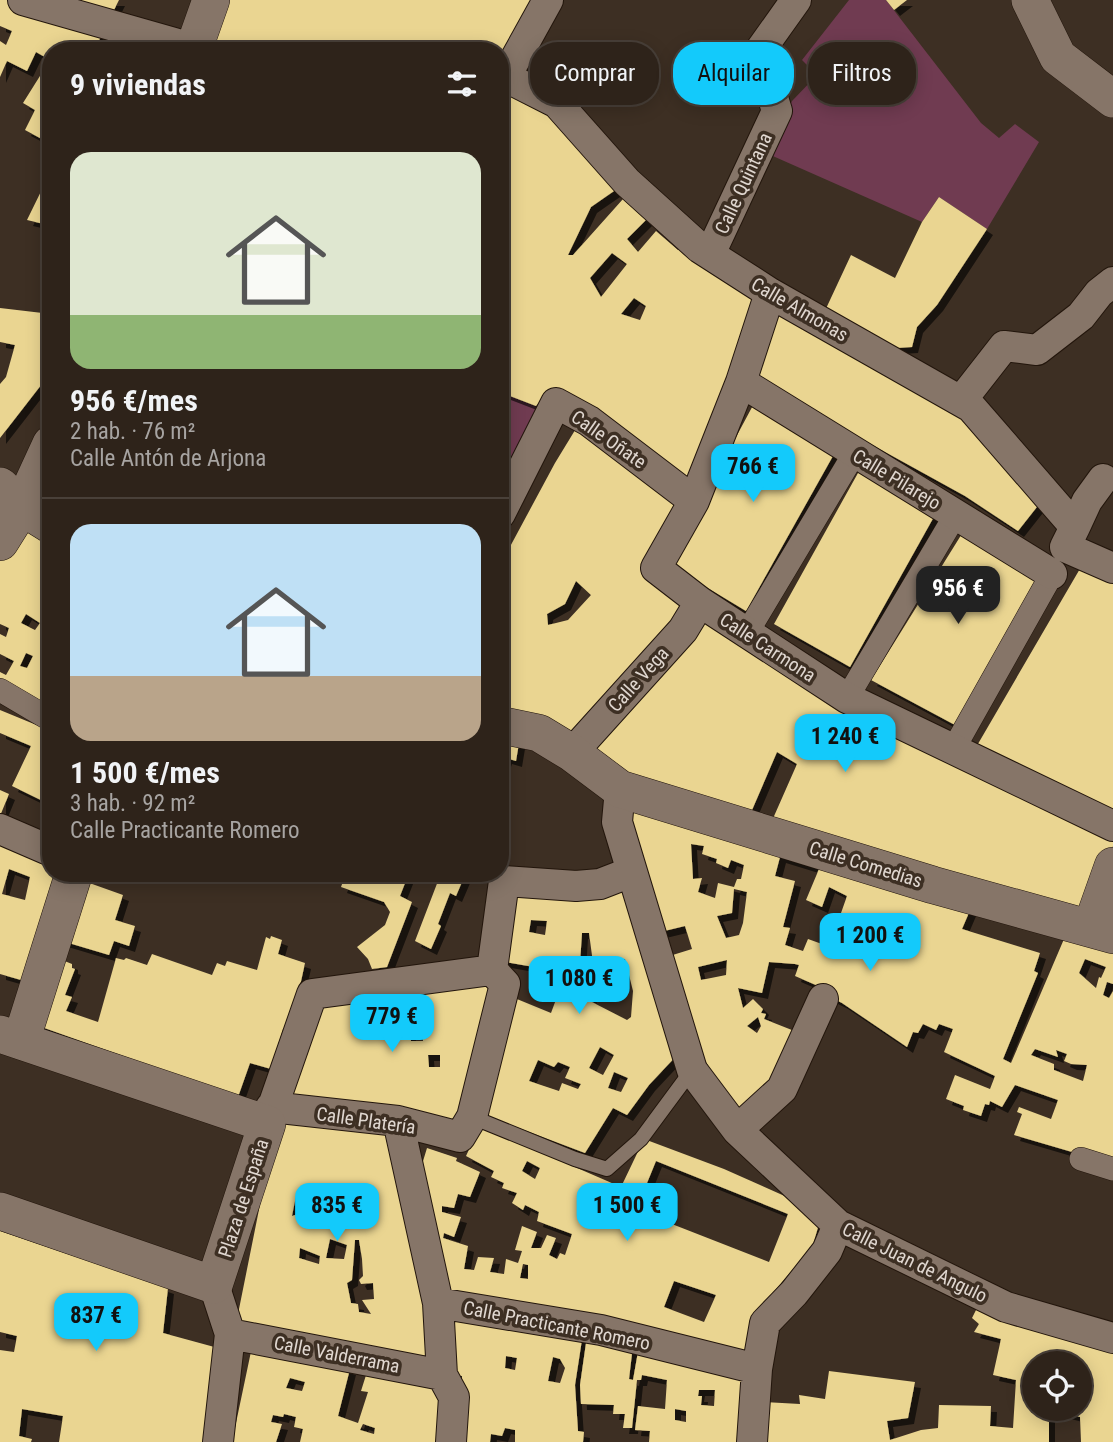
<!DOCTYPE html>
<html lang="es">
<head>
<meta charset="utf-8">
<style>
  body { margin:0; font-family:"Roboto Condensed",sans-serif; background:#362b23; color:#f1f3f6; height:100vh; display:flex; flex-direction:column; font-size:26px; white-space:nowrap }
  * { box-sizing:border-box; margin:0 }
  p { font-size:23px; color:#a7a4a2 }
  .icon { flex:none; width:38px; height:38px; fill:none; stroke:currentColor; stroke-width:2; stroke-linecap:round; stroke-linejoin:round }
  .map { position:relative; flex:1; overflow:hidden }
  .drawer { position:absolute; left:42px; top:42px; width:467px; height:840px; display:flex; flex-direction:column; background:#2e231a; border-radius:28px; box-shadow:0 4px 18px #0003,0 0 0 2px #494039 }
  .drawer>* { flex:none }
  .banner { position:absolute; left:530px; top:42px; width:478px; height:63px; display:flex; gap:14px }
  .tools { position:absolute; left:1022px; top:1351px; display:grid; gap:14px }
  .tools a { display:grid; place-items:center; width:70px; height:70px; border-radius:50%; background:#2e231a; box-shadow:0 4px 18px #0003,0 0 0 2px #494039; font-size:35px }
  .price { position:absolute; translate:-50% -60px; padding:0 16px; border-radius:14px; background:#13cafb; color:#111; font-size:23px; line-height:46px; filter:drop-shadow(0 2px 4px #0008) }
  .price::after { content:''; position:absolute; left:50%; top:42px; width:21px; height:16px; margin-left:-10px; background:inherit; clip-path:polygon(0 0,100% 0,50% 100%) }
  .price.on { background:#222; color:#fff }
  ul { padding:0; list-style:none }
  li { display:grid; align-content:center; gap:14px; height:371px; padding:0 28px }
  li+li { border-top:2px solid #494039 }
  li span { display:grid; place-items:center; height:217px; border-radius:21px; color:#555 }
  li>.icon { margin-inline-start:auto }
  span .icon { width:126px; height:126px; fill:#fffc; stroke-width:1 }
  li b { font-size:30px }
  h2 { display:flex; justify-content:space-between; align-items:center; height:84px; padding:0 28px; font-size:30px }
  .tag { padding:0 24px; border-radius:28px; background:#2e231a; box-shadow:0 4px 18px #0003,0 0 0 2px #494039; font-size:24px; line-height:63px }
  .tag.on { background:#13cafb; color:#111 }
  .map>svg:first-child { display:block }
  .green { fill:#703b51 }
  .building { fill:#ead591; fill-rule:evenodd; filter:url(#shadow) }
  .lines { fill:none; stroke-linecap:round; stroke-linejoin:round }
  .service-casing { stroke:#23160c; stroke-width:16 }
  .pedestrian-casing { stroke:#23160c; stroke-width:24 }
  .minor-casing { stroke:#23160c; stroke-width:32 }
  .tertiary-casing { stroke:#23160c; stroke-width:38 }
  .service { stroke:#867568; stroke-width:14 }
  .pedestrian { stroke:#867568; stroke-width:23 }
  .minor { stroke:#867568; stroke-width:30 }
  .tertiary { stroke:#867568; stroke-width:37 }
  .labels { text-anchor:middle; stroke-width:7; stroke-linejoin:round; paint-order:stroke }
  .street-label { font-size:19px; fill:#e0d7d0; stroke:#3d2f23 }
</style>
</head>
<body>
<div class="map">
<svg width="1113" height="1442" viewBox="0 0 1113 1442">
  <defs>
    <filter id="shadow"><feDropShadow dx="6" dy="6" stdDeviation="0" flood-color="#0009"/></filter>
  </defs>
  <rect width="100%" height="100%" fill="#3d2f23"/>
  <!-- green -->
  <path class="green" d="M849 0H886L981 123 999 138 1015 124 1039 142 987 229 939 197 922 222 766 153 792 101 817 75 802 60Z
    M501 392 551 413 501 514Z"/>
  <!-- building -->
  <path class="building" d="M0 0H11L166 51H108L111 41 100 38 97 47 107 51H51V144L25 130 35 110 23 103 50 60 36 52 27 71 7 61 0 77V41L6 45 12 31 0 26Z
    M58 0H119L110 18Z
    M211 0H548L506 76 627 182 591 207 568 255H573L623 199 646 220 627 239 638 252 656 231 678 250 683 245 762 292 685 487 550 390 536 406 500 392V51H202ZM612 253 627 264 601 297 590 278ZM634 298 646 306 640 320 621 314Z
    M886 0H907L894 10Z
    M51 165V222L48 225 27 220 50 173 47 171Z
    M939 197 987 229 937 305 917 327 912 347 882 349 823 315 851 255 895 278 922 222Z
    M0 308 51 314V383L45 380 0 438V384L6 377 15 345 0 342Z
    M780 308 969 409 1044 498 1018 531 965 496 751 378Z
    M758 396 838 447 746 611 668 564Z
    M580 422 679 507 643 561 644 573 685 609 579 736 500 719V660L506 635 500 633V554L505 556 555 463ZM576 581 591 595 568 620 548 625 547 614 565 604Z
    M863 464 940 506 850 667 774 624Z
    M22 522 51 541V661L46 670 51 674V712L0 687V672L6 675 14 661 0 654V634L6 637 9 628 0 624V553ZM26 614 40 623 35 630 21 623ZM26 653 33 656 27 668 20 666Z
    M968 524 1042 572 955 725 871 680Z
    M1081 567 1113 580V818L975 749Z
    M709 619 1113 833V846L1085 920 771 823 797 764 777 752 749 817 614 778 581 751 690 634Z
    M0 710 51 731V805L12 786 31 746 0 733Z
    M500 735 520 737 516 761 506 758 505 761H500Z
    M0 790 9 794 0 816Z
    M630 797 817 853 971 908 962 929 1040 953 1034 971 1038 973 1003 1059 1011 1063 1067 932 1113 945V984L1107 982 1103 995 1109 998 1113 991V1164L1014 1135 1022 1114 1017 1112 1019 1107 1051 1119 1058 1100 1015 1085 1002 1107 990 1101 989 1105 985 1104 981 1116 963 1110 964 1106 946 1099 955 1075 990 1089 995 1076 944 1052 953 1029 939 1024 936 1030 923 1024 918 1033 913 1032 907 1047 842 1003 824 994 825 989 795 976 799 965 795 964 769 962 762 993 738 988 743 1008 753 999 763 1009 761 1013 766 1014 764 1019 802 1034 780 1080 741 1117 711 1071 691 1035 666 971 663 958 692 949 685 926 656 933 648 914 632 858 626 814ZM691 844 704 846 702 854 717 859 716 863 728 868 731 860 744 865 741 879H737L734 887 718 883 715 898 698 892 702 878 693 879ZM780 857 819 869 806 900 822 907 829 887 847 896 841 913 859 922 847 953 808 939 803 951 785 945 790 928 783 927 795 881 775 876ZM734 889 747 892 743 923 739 935 726 938 717 916 732 913ZM1085 959 1106 967 1101 978 1099 977 1096 988 1079 973ZM727 960 726 975 701 980 698 967ZM758 1017 761 1026 757 1033 747 1026ZM1035 1049 1058 1057 1056 1050 1067 1054 1064 1061 1071 1064 1087 1065 1083 1081 1054 1070V1064L1031 1055Z
    M0 840 51 861V873H62L28 982 0 974ZM9 869 30 877 25 900 2 894Z
    M346 873H409L400 896 412 902 387 967 372 969 368 959 357 947 385 925 390 912 384 902 341 887Z
    M419 873 465 875 456 896 450 893 438 924 441 926 431 949 415 941 438 881Z
    M81 880 123 895 115 920 135 926 129 946 114 941 109 955 62 941Z
    M629 883 679 1053 649 1085 627 1115 613 1108 585 1153 479 1113 512 997 551 1013 561 986 568 973 500 961 510 891ZM531 920 547 921 545 935 529 932ZM582 933H589L593 963H580ZM621 959H625L633 991 631 1017 627 1020 590 1001 595 964 621 962ZM600 1047 614 1055 603 1075 589 1068ZM538 1060 554 1067 558 1062 570 1067 565 1078 581 1084 578 1089 562 1083 559 1091 529 1081ZM614 1072 628 1078 621 1092 608 1088Z
    M271 936 282 940 278 954 305 963 298 995 286 1030 283 1029 271 1069 250 1063 238 1097 36 1025 57 958 72 964V968L75 969 65 995 72 997 66 1011 98 1022 116 958 124 960 126 958 147 965 152 954 212 975 217 963 225 966 227 961 257 970 266 937 270 939Z
    M493 983 460 1124 280 1104 314 1003ZM409 1029H422L423 1041H411ZM428 1055H440V1067H429Z
    M277 1120 390 1126 438 1358 369 1350 236 1324ZM296 1196 308 1199 307 1211 292 1216ZM330 1239 347 1245 344 1259 326 1258ZM355 1240H359L362 1259 363 1276 359 1280 361 1284 373 1283 374 1299 362 1300 371 1314 359 1312 358 1304 351 1303 347 1283 352 1280ZM300 1248 320 1256 319 1264 299 1258Z
    M480 1126 621 1187 644 1139 724 1169 798 1202 819 1224 809 1258 793 1269 752 1317 746 1361 440 1289 417 1181 427 1148 457 1158 456 1161 480 1172 470 1197 458 1194 454 1208 442 1206V1212L461 1217 454 1237 444 1233 443 1238 468 1246 464 1269 474 1270 478 1257 494 1258 490 1272 504 1274 506 1259 518 1263 522 1251 515 1250 522 1226 537 1232 531 1248H541L547 1235 556 1238 549 1255 557 1259 560 1253 565 1255 572 1234 537 1221 539 1212 525 1205 523 1210 512 1203 517 1193 502 1188 504 1183 491 1177 494 1171 466 1156ZM527 1161 540 1168 535 1179 522 1171ZM656 1161 788 1214 769 1262 636 1210ZM523 1264 528 1265V1279L520 1278ZM674 1281 716 1295 704 1322 664 1307Z
    M0 1231 168 1288 163 1333 218 1348 208 1442H59L63 1416 22 1409 19 1436 32 1439 31 1442H0V1350L14 1352 17 1336 0 1332Z
    M977 1308 1113 1344V1442H1081L1080 1417 1054 1410 1080 1409V1363H1034V1409H1049V1442H758L764 1402 800 1404 799 1395 825 1399 829 1371 915 1382 908 1418 887 1421 890 1440 921 1430 938 1428 939 1405 991 1406 990 1426 1013 1428 1016 1380 993 1375 1001 1339 974 1332 979 1324 972 1318Z
    M448 1310 583 1333 575 1385 578 1431 584 1432 583 1442H515V1430L505 1428 502 1436 491 1434 490 1442H460L462 1376 450 1375ZM506 1356 517 1358 515 1370 505 1368ZM553 1357 560 1359 565 1368 560 1383 548 1381Z
    M587 1336 633 1345 629 1379 633 1380 639 1346 745 1369 744 1442H649L650 1431 635 1430 638 1406 665 1409 667 1380 642 1375 641 1380H637L632 1428H623L625 1414H613L614 1405 581 1404 580 1385ZM699 1390H715L714 1406 701 1405 702 1396H698ZM675 1409 686 1411V1422L675 1420Z
    M253 1342 350 1369 338 1416 358 1423 368 1392 361 1391 367 1372 430 1382 442 1396 440 1442H300L303 1429 294 1427 296 1417 284 1414 283 1417 273 1415 271 1422 282 1424 276 1442H232ZM290 1378 305 1382 302 1391 286 1388ZM363 1424 375 1428 374 1434 360 1430Z"/>
  <g class="lines">
    <defs>
      <path id="service" d="M472 1117 575 1159 607 1169 641 1139 692 1070"/>
      <path id="pedestrian" d="M747 633 854 454
        M0 690 51 720
        M847 698 956 514
        M953 750 1052 574
        M1081 1159 1113 1169"/>
      <path id="minor" d="M23 0 202 51
        M500 74 557 103 627 182 700 248 770 293 971 407 1075 527 1065 547 1113 568
        M506 76 548 0
        M710 254 777 111 759 52 796 0
        M770 293 741 382 694 501 656 568 700 602 847 698 1113 826
        M741 382 1052 574
        M961 401 1004 346 1037 350 1081 316 1099 293 1113 282
        M500 514 556 403 589 421 694 501
        M1075 527 1087 501 1103 479
        M572 753 683 630 700 602
        M620 789 617 822 692 1070 737 1130 838 1225 1006 1307 1113 1338
        M0 829 51 851
        M271 1107 398 1121 460 1137 472 1117 505 984 492 970 504 881 576 886 600 884 631 872
        M398 1121 438 1303 442 1375 454 1397 451 1442
        M267 1123 312 994 492 970
        M737 1130 782 1089 823 999
        M214 1285 230 1334 218 1442
        M438 1303 601 1330 757 1369
        M230 1334 442 1375
        M752 1442 757 1369 765 1323 794 1293 827 1251 838 1225"/>
      <path id="tertiary" d="M1030 0 1058 57 1113 99
        M193 51 211 0
        M0 486 22 507 51 525
        M0 542 22 507 51 444
        M500 725 539 733 572 753 620 789 933 885 1113 935
        M1091 928 1113 866
        M0 1034 267 1124 214 1285 0 1211
        M21 1041 74 873"/>
    </defs>
    <!-- service casing -->
    <use href="#service" class="service-casing"/>
    <!-- pedestrian casing -->
    <use href="#pedestrian" class="pedestrian-casing"/>
    <!-- minor casing -->
    <use href="#minor" class="minor-casing"/>
    <!-- tertiary casing -->
    <use href="#tertiary" class="tertiary-casing"/>
    <!-- service -->
    <use href="#service" class="service"/>
    <!-- pedestrian -->
    <use href="#pedestrian" class="pedestrian"/>
    <!-- minor -->
    <use href="#minor" class="minor"/>
    <!-- tertiary -->
    <use href="#tertiary" class="tertiary"/>
  </g>
  <g class="labels">
    <!-- street labels -->
    <g class="street-label">
      <text transform="translate(743 183) rotate(-65)" y="7">Calle Quintana</text>
      <text transform="translate(800 309) rotate(30)" y="7">Calle Almonas</text>
      <text transform="translate(609 439) rotate(35)" y="7">Calle Oñate</text>
      <text transform="translate(897 479) rotate(31)" y="7">Calle Pilarejo</text>
      <text transform="translate(768 647) rotate(33)" y="7">Calle Carmona</text>
      <text transform="translate(638 679) rotate(-48)" y="7">Calle Vega</text>
      <text transform="translate(866 864) rotate(17)" y="7">Calle Comedias</text>
      <text transform="translate(366 1120) rotate(8)" y="7">Calle Platería</text>
      <text transform="translate(243 1198) rotate(-72)" y="7">Plaza de España</text>
      <text transform="translate(915 1262) rotate(26)" y="7">Calle Juan de Angulo</text>
      <text transform="translate(557 1325) rotate(11)" y="7">Calle Practicante Romero</text>
      <text transform="translate(337 1354) rotate(11)" y="7">Calle Valderrama</text>
    </g>
  </g>
</svg>
<div class="tools">
<a><svg class="icon" aria-label="locate" viewBox="0 0 24 24"><circle cx="12" cy="12" r="6"/><path d="M12 2v4M12 18v4M2 12h4M18 12h4"/></svg></a>
</div>
<b class="price" style="left:753px;top:504px">766 €</b>
<b class="price on" style="left:958px;top:626px">956 €</b>
<b class="price" style="left:845px;top:774px">1 240 €</b>
<b class="price" style="left:870px;top:973px">1 200 €</b>
<b class="price" style="left:579px;top:1016px">1 080 €</b>
<b class="price" style="left:392px;top:1054px">779 €</b>
<b class="price" style="left:337px;top:1243px">835 €</b>
<b class="price" style="left:627px;top:1243px">1 500 €</b>
<b class="price" style="left:96px;top:1353px">837 €</b>
<div class="banner">
<a class="tag">Comprar</a>
<a class="tag on">Alquilar</a>
<a class="tag">Filtros</a>
</div>
<section class="drawer">
<h2>9 viviendas<svg class="icon" aria-label="filters" viewBox="0 0 24 24"><path d="M4 7h16M4 17h16"/><circle cx="9" cy="7" r="2"/><circle cx="15" cy="17" r="2"/></svg></h2>
<ul>
<li><span style="background:linear-gradient(#dfe7d0 75%,#8fb573 0)"><svg class="icon" aria-label="home" viewBox="0 0 24 24"><path d="M3 11l9-7 9 7M6 9v11h12V9"/></svg></span><div><b>956 €/mes</b><p>2 hab. · 76 m²</p><p>Calle Antón de Arjona</p></div></li>
<li><span style="background:linear-gradient(#bfe0f5 70%,#b9a48a 0)"><svg class="icon" aria-label="home" viewBox="0 0 24 24"><path d="M3 11l9-7 9 7M6 9v11h12V9"/></svg></span><div><b>1 500 €/mes</b><p>3 hab. · 92 m²</p><p>Calle Practicante Romero</p></div></li>
</ul>
</section>
</div>
</body>
</html>
